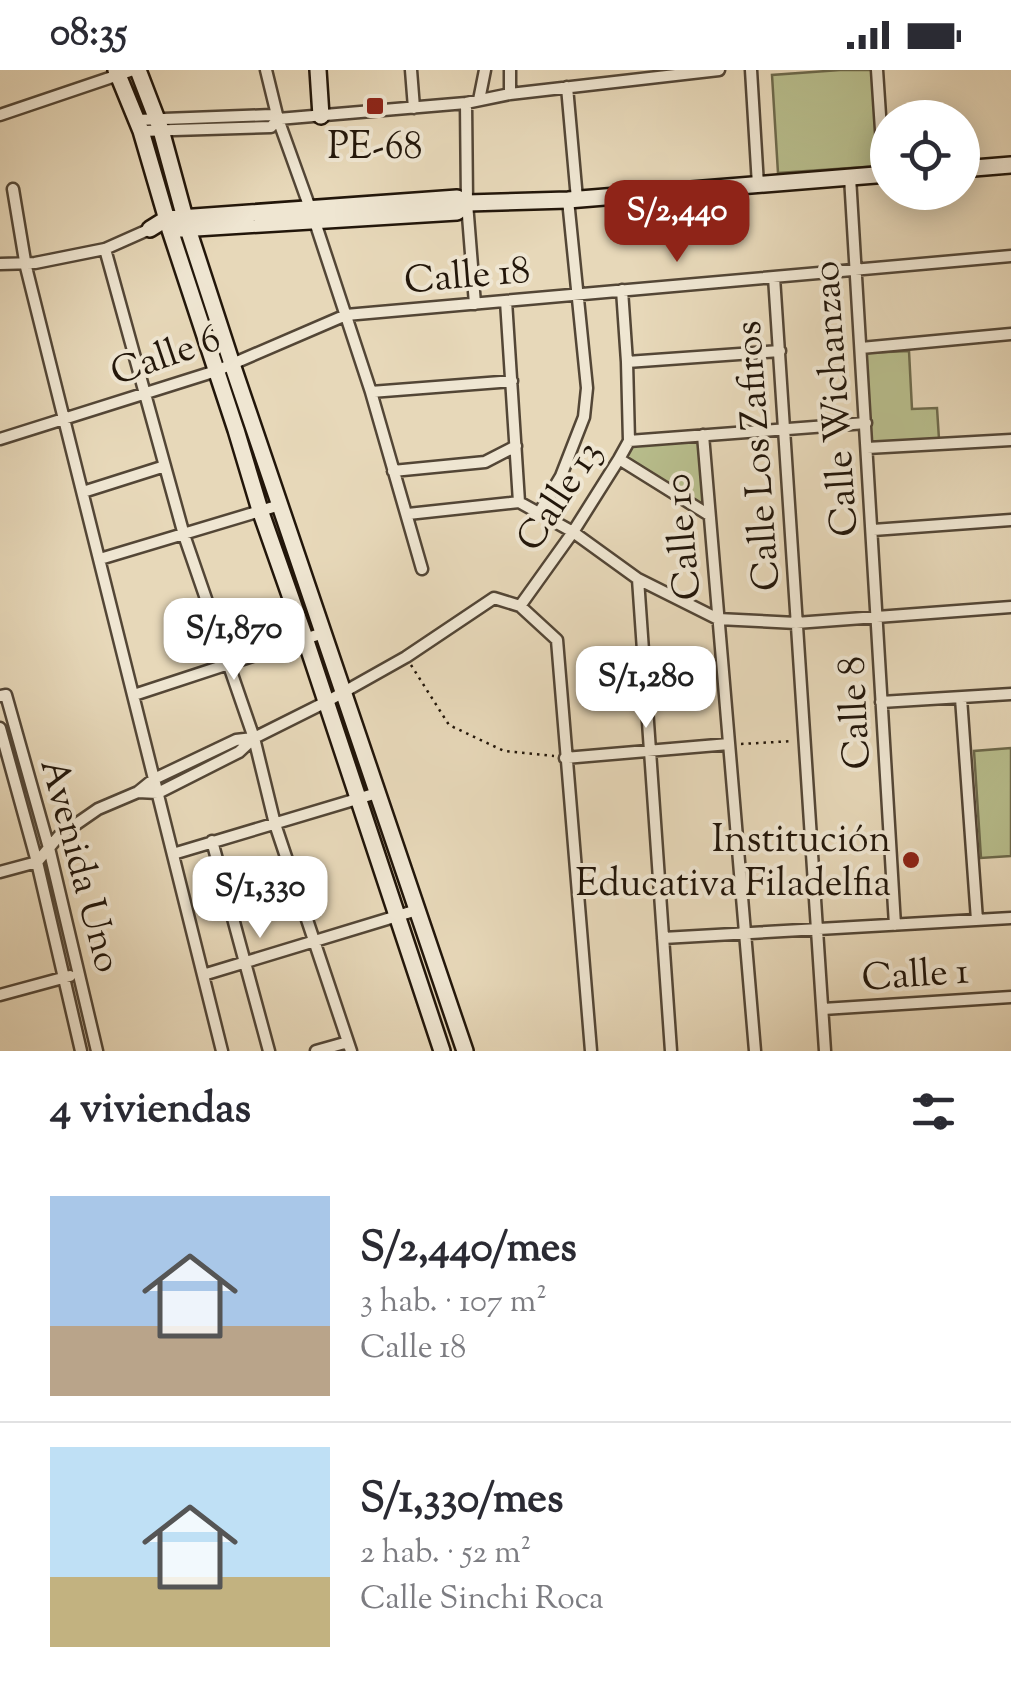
<!DOCTYPE html>
<html lang="es">
<head>
<meta charset="utf-8">
<style>
  body { margin:0; font-family:"Sorts Mill Goudy",serif; background:#f2f2f3; color:#2b2b33; height:100vh; display:flex; flex-direction:column; font-size:38px; white-space:nowrap }
  * { box-sizing:border-box; margin:0 }
  p { font-size:32px; color:#7c7c81 }
  .icon { flex:none; width:55px; height:55px; fill:none; stroke:currentColor; stroke-width:2; stroke-linecap:round; stroke-linejoin:round }
  .map { position:relative; height:981px; overflow:hidden }
  .details { display:flex; flex-direction:column; background:#fff; flex:1 }
  .details>* { flex:none }
  .tools { position:absolute; left:870px; top:30px; display:grid; gap:20px }
  .tools a { display:grid; place-items:center; width:110px; height:110px; border-radius:50%; background:#fff; box-shadow:0 5px 25px #0003; font-size:50px }
  .price { position:absolute; translate:-50% -85px; padding:0 22px; border-radius:20px; background:#fff; color:#222; font-size:32px; line-height:65px; filter:drop-shadow(0 2px 5px #0008) }
  .price::after { content:''; position:absolute; left:50%; top:60px; width:30px; height:22px; margin-left:-15px; background:inherit; clip-path:polygon(0 0,100% 0,50% 100%) }
  .price.current { background:#8f2418; color:#fff }
  ul { padding:0; list-style:none }
  li { display:flex; align-items:center; gap:30px; height:250px; padding:0 50px }
  li+li { border-top:2px solid #e1e1e2 }
  li span { display:grid; place-items:center; flex:none; width:280px; height:200px; border-radius:0px; color:#555 }
  li>.icon { margin-inline-start:auto }
  span .icon { width:120px; height:120px; fill:#fffc; stroke-width:1 }
  li b { font-size:42px }
  h2 { display:flex; justify-content:space-between; align-items:center; height:120px; padding:0 50px; font-size:42px }
  .status { display:flex; justify-content:space-between; align-items:center; height:70px; padding:0 50px; background:#fff; direction:ltr }
  .status svg { height:28px; fill:currentColor }
  .map>svg:first-child { display:block }
  .green { fill:#b8be8d; stroke:#6d6a4c; stroke-width:2.5 }
  .lines { fill:none; stroke-linecap:round; stroke-linejoin:round }
  .street-casing { stroke:#534636; stroke-width:15 }
  .secondary-casing { stroke:#22160a; stroke-width:20 }
  .path { stroke:#22160a; stroke-width:2.5; stroke-dasharray:2.5 5; stroke-linecap:butt }
  .street { stroke:#efe6d2; stroke-width:10 }
  .secondary { stroke:#efe6d2; stroke-width:15 }
  .poi-dot { fill:#8f2418; stroke:#efe6d2; stroke-width:4 }
  .labels { text-anchor:middle; stroke-width:8; stroke-linejoin:round; paint-order:stroke }
  .poi-label { font-size:38px; fill:#22160a; stroke:#efe6d2 }
  .street-label { font-size:38px; fill:#22160a; stroke:#efe6d2 }
</style>
</head>
<body>
<div class="status"><b>08:35</b><svg viewBox="0 0 49 12"><path d="M0 12V9h3v3zM5 12V6h3v6zM10 12V3h3v9zM15 12V0h3v12zM26 1h20v11H26zM47 4h2v5h-2z"/></svg></div>
<div class="map">
<svg width="1011" height="981" viewBox="0 0 1011 981">
  <rect width="100%" height="100%" fill="#e7d8b9"/>
  <filter id="stains"><feTurbulence type="fractalNoise" baseFrequency=".002" numOctaves="4"/><feColorMatrix values="0 0 0 0 .2 0 0 0 0 .09 0 0 0 0 .02 0 0 0 .5 -.17"/></filter>
  <radialGradient id="worn" r=".72"><stop offset=".6" stop-color="#630" stop-opacity="0"/><stop offset="1" stop-color="#630" stop-opacity=".3"/></radialGradient>
  <!-- green -->
  <path class="green" d="M840 0H873L879 96 778 103 772 5Z
    M909 281 912 339 937 338 939 369 871 372 866 283Z
    M703 365 709 445 619 389 629 371Z
    M1011 678V786L981 788 974 681Z"/>
  <g class="lines">
    <defs>
      <path id="street" d="M266 0 278 49 315 152 371 322 422 499
        M411 0 414 38
        M510 0V24
        M751 0 758 115
        M877 0 884 105
        M567 17 577 129
        M479 30 485 0
        M466 33 467 133 475 234
        M0 45 133 0
        M137 50 271 45 278 49 466 33 510 24 719 0
        M141 61 271 57 278 49
        M850 107 895 855
        M13 119 26 197 222 981
        M105 179 184 465 254 668 275 754 351 981
        M0 194 35 193 105 179 150 159
        M774 207 825 981
        M506 231 519 432
        M861 278 1011 264
        M627 292 780 281
        M371 322 512 311
        M703 365 755 981
        M0 369 216 301 346 245 1011 186
        M629 371 866 353
        M867 378 1011 370
        M619 389 709 445
        M393 401 485 392 516 376
        M83 422 165 396
        M519 432 573 462 638 509 718 549 796 553 1011 537
        M539 443 561 406 584 347 587 318 568 130
        M408 444 519 432
        M873 460 1011 450
        M100 489 280 435
        M638 509 671 981
        M520 536 573 462 619 389 629 371 627 292 622 220
        M134 625 323 563
        M0 626 6 625 49 778 97 981
        M961 628 977 850
        M881 632 1011 624
        M0 658 37 792 81 981
        M565 688 729 674
        M138 722 158 723 239 682 254 668 326 632 406 587 494 528 520 536 557 570 591 981
        M212 771 269 981
        M173 784 377 723
        M0 802 37 792 59 766 98 739 138 722 154 709 236 670 253 668
        M663 868 1011 848
        M203 905 417 840
        M0 925 70 906
        M823 939 1011 927
        M316 981 348 972"/>
      <path id="secondary" d="M116 0 141 61 170 160 236 360 260 440 305 568 442 981
        M138 0 161 60 188 159 232 294 465 981
        M318 0 321 46
        M962 99 1011 95
        M150 159 166 149 457 128 467 133 568 130 888 104
        M180 159 457 142 467 133"/>
    </defs>
    <!-- street casing -->
    <use href="#street" class="street-casing"/>
    <!-- secondary casing -->
    <use href="#secondary" class="secondary-casing"/>
    <!-- path -->
    <path class="path" d="M411 595 449 655 504 681 554 686
      M741 674 793 671"/>
    <!-- street -->
    <use href="#street" class="street"/>
    <!-- secondary -->
    <use href="#secondary" class="secondary"/>
  </g>
  <!-- markers -->
  <g class="poi-dot">
    <rect x="365" y="26" width="20" height="20" rx="5"/>
    <circle cx="911" cy="790" r="10"/>
  </g>
  <g class="labels">
    <!-- poi labels -->
    <g class="poi-label">
      <text x="375" y="88">PE-68</text>
      <text x="891" y="781" text-anchor="end">Institución<tspan x="891" dy="44">Educativa Filadelfia</tspan></text>
    </g>
    <!-- street labels -->
    <g class="street-label">
      <text transform="translate(467 204) rotate(-5)" y="13">Calle 18</text>
      <text transform="translate(165 284) rotate(-19)" y="13">Calle 6</text>
      <text transform="translate(834 329) rotate(-94)" y="13">Calle Wichanzao</text>
      <text transform="translate(756 386) rotate(-94)" y="13">Calle Los Zafiros</text>
      <text transform="translate(558 425) rotate(-57)" y="13">Calle 13</text>
      <text transform="translate(681 467) rotate(-95)" y="13">Calle 10</text>
      <text transform="translate(853 643) rotate(-93)" y="13">Calle 8</text>
      <text transform="translate(82 795) rotate(75)" y="13">Avenida Uno</text>
      <text transform="translate(915 903) rotate(-4)" y="13">Calle 1</text>
    </g>
  </g>
  <rect width="100%" height="100%" filter="url(#stains)"/>
  <rect width="100%" height="100%" fill="url(#worn)"/>
</svg>
<div class="tools">
<a><svg class="icon" aria-label="locate" viewBox="0 0 24 24"><circle cx="12" cy="12" r="6"/><path d="M12 2v4M12 18v4M2 12h4M18 12h4"/></svg></a>
</div>
<b class="price current" style="left:677px;top:195px">S/2,440</b>
<b class="price" style="left:234px;top:613px">S/1,870</b>
<b class="price" style="left:646px;top:661px">S/1,280</b>
<b class="price" style="left:260px;top:871px">S/1,330</b>
</div>
<section class="details">
<h2>4 viviendas<svg class="icon" aria-label="filters" viewBox="0 0 24 24"><path d="M4 7h16M4 17h16"/><circle cx="9" cy="7" r="2"/><circle cx="15" cy="17" r="2"/></svg></h2>
<ul>
<li><span style="background:linear-gradient(#a9c7e8 65%,#b9a48a 0)"><svg class="icon" aria-label="home" viewBox="0 0 24 24"><path d="M3 11l9-7 9 7M6 9v11h12V9"/></svg></span><div><b>S/2,440/mes</b><p>3 hab. · 107 m²</p><p>Calle 18</p></div></li>
<li><span style="background:linear-gradient(#bfe0f5 65%,#c2b280 0)"><svg class="icon" aria-label="home" viewBox="0 0 24 24"><path d="M3 11l9-7 9 7M6 9v11h12V9"/></svg></span><div><b>S/1,330/mes</b><p>2 hab. · 52 m²</p><p>Calle Sinchi Roca</p></div></li>
</ul>
</section>
</body>
</html>
